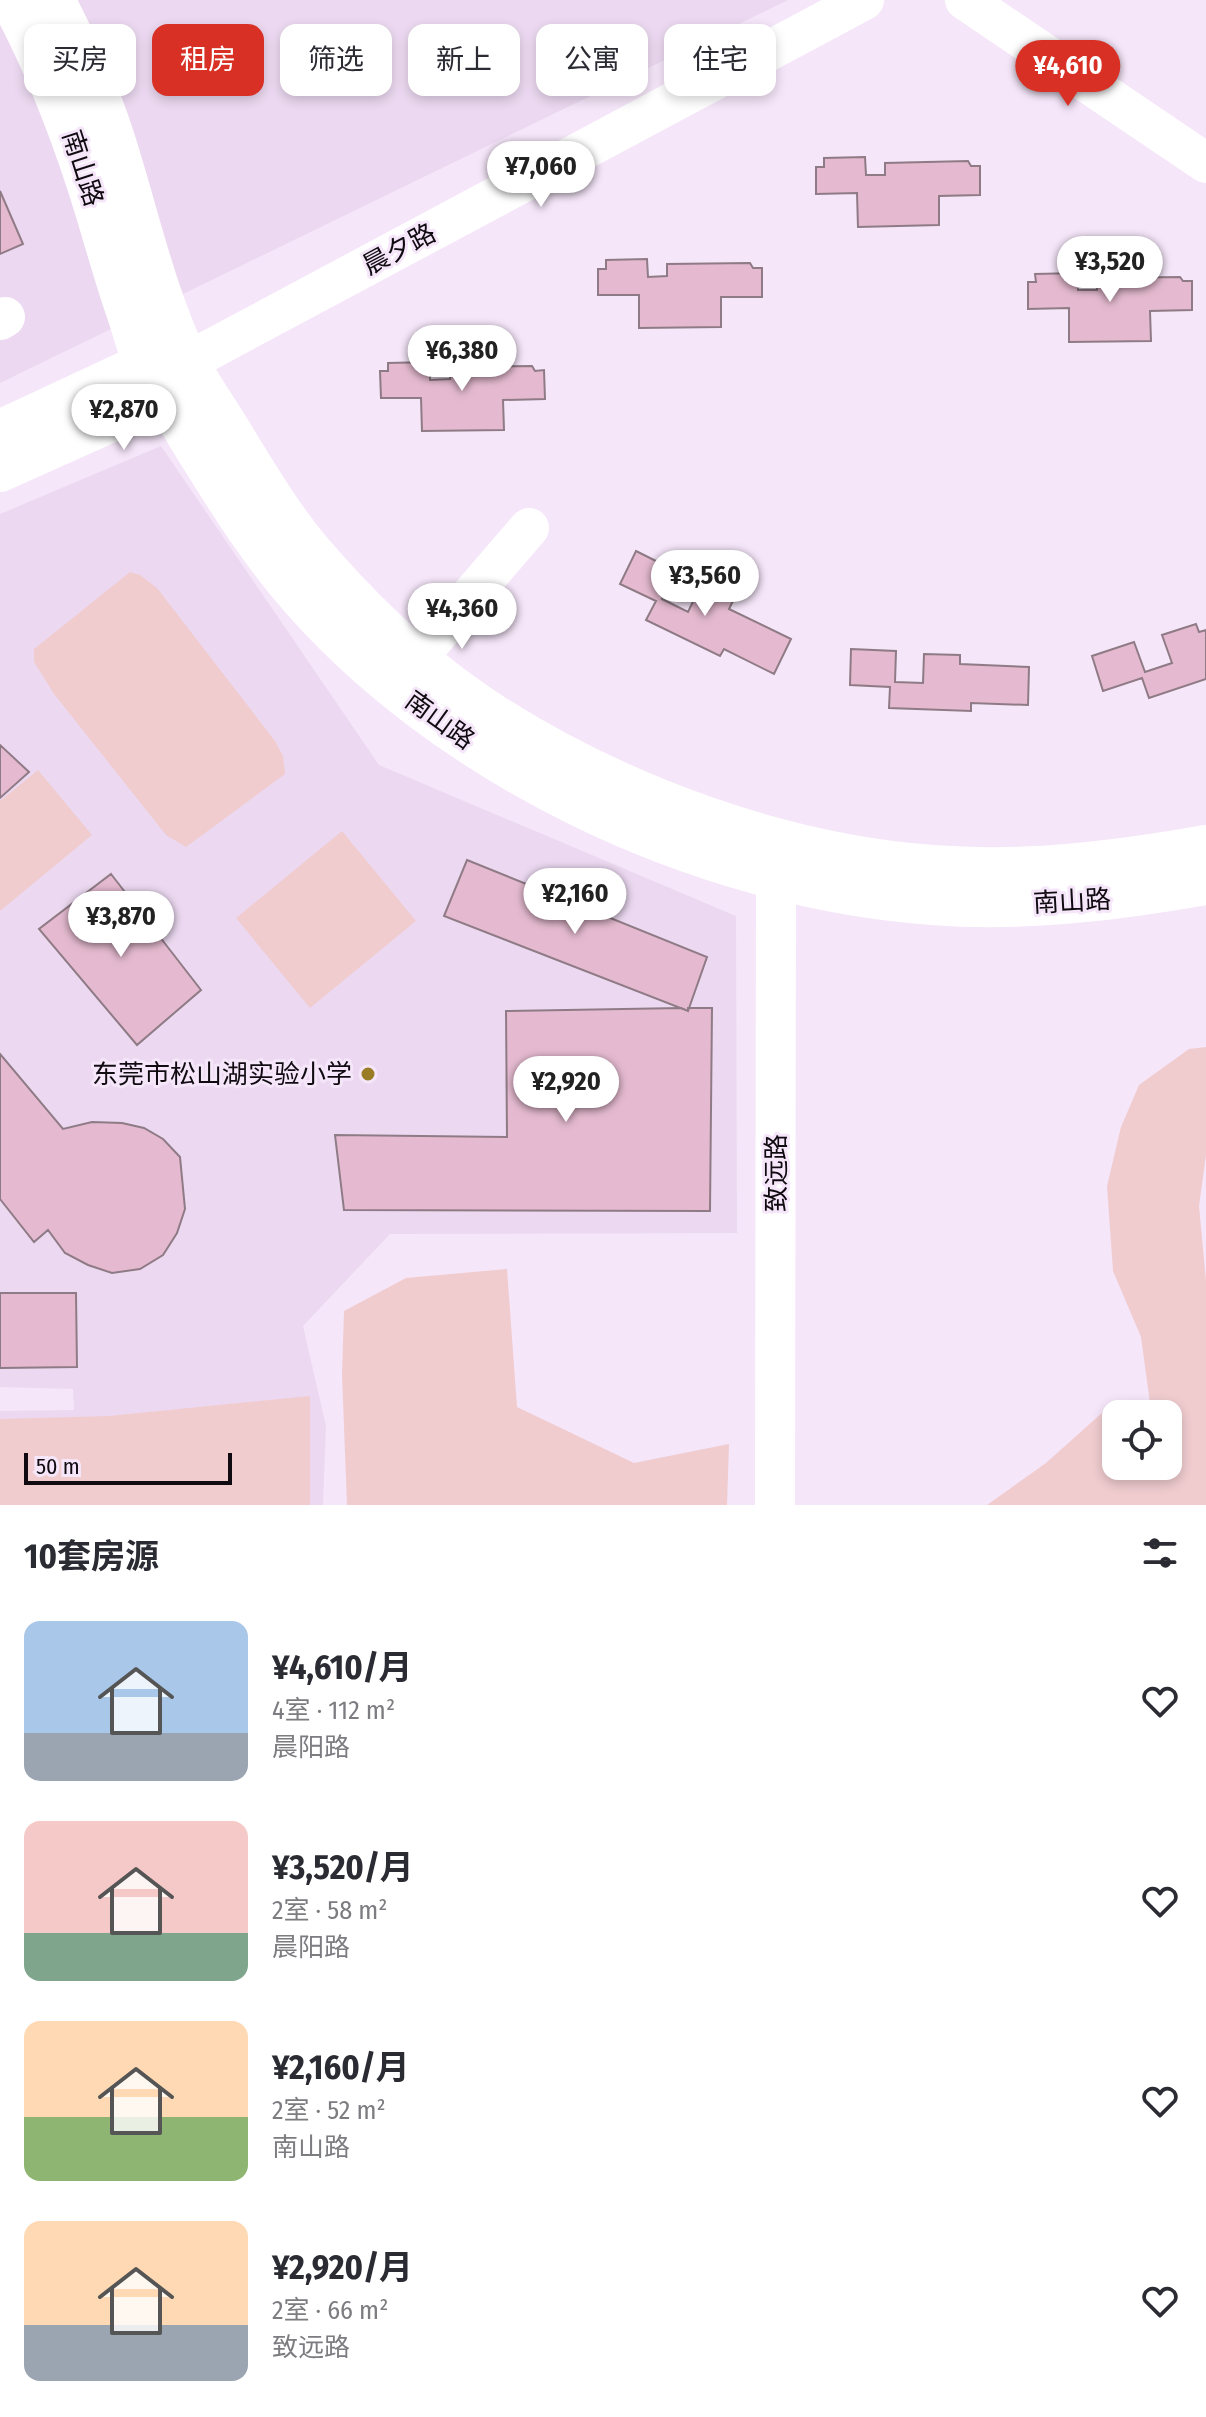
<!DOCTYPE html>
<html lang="zh">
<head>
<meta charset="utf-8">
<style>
  body { margin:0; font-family:"Fira Sans Condensed","Noto Sans SC",sans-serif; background:#f2f2f3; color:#2b2b33; height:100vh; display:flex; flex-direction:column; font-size:30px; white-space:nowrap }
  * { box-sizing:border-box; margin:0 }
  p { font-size:26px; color:#7c7c81 }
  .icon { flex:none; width:44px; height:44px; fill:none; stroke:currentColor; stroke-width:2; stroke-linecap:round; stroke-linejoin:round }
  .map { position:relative; height:1505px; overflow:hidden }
  .side { display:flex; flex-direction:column; background:#fff; flex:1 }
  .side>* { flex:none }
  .hud { position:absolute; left:24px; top:24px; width:800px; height:72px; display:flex; gap:16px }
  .tools { position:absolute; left:1102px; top:1400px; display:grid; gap:16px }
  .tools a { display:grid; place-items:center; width:80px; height:80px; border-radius:16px; background:#fff; box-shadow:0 4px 12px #0003; font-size:40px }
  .scale { position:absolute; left:24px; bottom:20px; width:208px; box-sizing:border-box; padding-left:8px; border:4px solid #100b11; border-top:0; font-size:22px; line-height:28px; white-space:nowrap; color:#100b11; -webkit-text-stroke:6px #f5e6f9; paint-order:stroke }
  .price { position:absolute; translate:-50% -68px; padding:0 18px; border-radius:28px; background:#fff; color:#222; font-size:26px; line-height:52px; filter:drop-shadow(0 2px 4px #0008) }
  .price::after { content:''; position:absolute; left:50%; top:48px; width:24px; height:18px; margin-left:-12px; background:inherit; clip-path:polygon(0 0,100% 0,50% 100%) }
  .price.current { background:#d93025; color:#fff }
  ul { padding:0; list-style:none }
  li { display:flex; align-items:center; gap:24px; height:200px; padding:0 24px }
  li span { display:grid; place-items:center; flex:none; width:224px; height:160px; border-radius:16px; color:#555 }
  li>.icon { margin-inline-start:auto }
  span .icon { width:96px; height:96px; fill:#fffc; stroke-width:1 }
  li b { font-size:34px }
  h2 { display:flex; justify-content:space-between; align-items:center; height:96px; padding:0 24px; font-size:34px }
  .tag { padding:0 28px; border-radius:16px; background:#fff; box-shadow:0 4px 12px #0003; font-size:28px; line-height:72px }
  .tag.current { background:#d93025; color:#fff }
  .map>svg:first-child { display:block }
  .built { fill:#ecd9f1 }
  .green { fill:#f0cccf; fill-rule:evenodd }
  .building { fill:#e5bad0; stroke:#8f7b85; stroke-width:2 }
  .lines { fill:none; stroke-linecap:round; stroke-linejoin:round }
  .minor { stroke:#fff; stroke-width:40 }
  .major { stroke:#fff; stroke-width:44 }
  .poi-dot { fill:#997c25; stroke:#f5e6f9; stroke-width:3 }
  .labels { text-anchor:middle; stroke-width:6; stroke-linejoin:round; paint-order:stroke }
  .street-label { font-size:26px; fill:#100b11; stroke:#f5e6f9 }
  .poi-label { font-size:26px; fill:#100b11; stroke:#f5e6f9; text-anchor:end }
</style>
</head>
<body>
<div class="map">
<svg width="1206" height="1505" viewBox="0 0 1206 1505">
  <rect width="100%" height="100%" fill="#f5e6f9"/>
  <!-- built -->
  <path class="built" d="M0 0H788L0 383Z
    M161 446 379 765 736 916 737 1233 390 1234 303 1326 326 1426 323 1505H0V1411L74 1410 73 1389 0 1387V514Z"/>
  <!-- green -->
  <path class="green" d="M130 572 140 575 157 588 275 741 283 756 285 774 186 847 166 835 54 694 34 662V649Z
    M38 770 92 835 0 911V801Z
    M342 831 416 921 310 1008 236 918Z
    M1206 1047V1155L1199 1206 1206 1281V1505H987L1046 1463 1103 1412 1150 1403 1141 1337 1113 1271 1107 1186 1121 1127 1139 1085 1189 1049ZM1116 1414H1168V1466H1116Z
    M507 1269 517 1407 634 1463 729 1444 727 1505H347L342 1374 344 1311 406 1278Z
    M310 1396V1505H0V1419L109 1416Z"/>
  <!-- building -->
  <path class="building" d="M865 157 866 175H885V163L968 161 971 166H980V195L939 196V225L858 227 857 193 816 194V167H824V158Z
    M0 191 23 244 0 254Z
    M647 259 648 277 667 276V264L750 263 753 268H762V297H721V327L639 328V295H598V269H606V260Z
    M1077 273 1078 290H1097V278L1180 277 1183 281H1192V310L1150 311 1151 341 1069 342V308L1028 309V282H1036L1035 274Z
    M430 362V380L450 379V367L532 366 535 371 544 370 545 399 503 400 504 430 422 431 421 398H381L380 371H388V363Z
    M636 551 676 571 662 599 688 612 701 585 733 601 729 609 791 639 774 674 724 649 720 656 646 620 656 601 620 584Z
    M1196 624 1199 632 1206 630V679L1149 698 1142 678 1103 691 1092 656 1134 642 1145 672 1172 663 1162 635Z
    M851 649 896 651 895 682 923 683 924 654 960 655V664L1029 667 1028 705 971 703V711L889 708 890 687 850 685Z
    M0 745 29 772 0 798Z
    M467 860 707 957 688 1011 444 916Z
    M111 874 201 990 137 1045 39 929Z
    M681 1008 688 1011V1008H712L710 1211 344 1210 335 1135 507 1137 506 1011Z
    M0 1054 63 1129 92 1122 122 1123 144 1128 163 1139 180 1157 185 1209 177 1233 163 1255 140 1269 112 1273 88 1265 65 1253 48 1230 34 1242 0 1199Z
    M0 1293H76L77 1367 0 1368Z"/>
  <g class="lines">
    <!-- minor -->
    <path class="minor" d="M965 0 1206 163
      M0 320 5 317
      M187 362 864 0
      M417 658 529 528
      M775 1505 776 877 787 847"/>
    <!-- major -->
    <path class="major" d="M12 0C50 71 76 140 99 217 109 251 119 286 131 320 136 336 140 353 148 368 161 392 177 415 191 439 222 489 252 538 290 584 440 764 698 886 932 903 1023 910 1116 899 1206 883
      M53 0C75 43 96 87 111 133 136 209 152 290 187 362 199 386 215 408 229 431 257 477 284 523 320 563 371 621 430 676 495 717 623 798 783 856 933 867 1024 874 1117 863 1206 847
      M0 432 146 364 173 363
      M0 470 165 396 182 371"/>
  </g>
  <!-- markers -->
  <circle class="poi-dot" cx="368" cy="1074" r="8"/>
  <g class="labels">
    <!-- street labels -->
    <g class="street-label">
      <text transform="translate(83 168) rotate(72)" y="9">南山路</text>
      <text transform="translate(399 249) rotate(-28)" y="9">晨夕路</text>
      <text transform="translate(440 720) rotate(36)" y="9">南山路</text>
      <text transform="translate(1072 901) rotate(-3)" y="9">南山路</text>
      <text transform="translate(776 1173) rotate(-90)" y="9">致远路</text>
    </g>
    <!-- poi labels -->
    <g class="poi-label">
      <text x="352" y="1083">东莞市松山湖实验小学</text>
    </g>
  </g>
</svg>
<div class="tools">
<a><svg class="icon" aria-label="locate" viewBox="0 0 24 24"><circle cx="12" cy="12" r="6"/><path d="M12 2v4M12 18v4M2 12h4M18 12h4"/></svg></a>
</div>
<div class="scale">50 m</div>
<b class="price current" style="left:1068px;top:108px">¥4,610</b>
<b class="price" style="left:541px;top:209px">¥7,060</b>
<b class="price" style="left:1110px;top:304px">¥3,520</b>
<b class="price" style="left:462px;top:393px">¥6,380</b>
<b class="price" style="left:124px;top:452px">¥2,870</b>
<b class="price" style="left:705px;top:618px">¥3,560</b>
<b class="price" style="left:462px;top:651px">¥4,360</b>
<b class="price" style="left:575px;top:936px">¥2,160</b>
<b class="price" style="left:121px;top:959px">¥3,870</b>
<b class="price" style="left:566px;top:1124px">¥2,920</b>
<div class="hud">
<a class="tag">买房</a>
<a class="tag current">租房</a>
<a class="tag">筛选</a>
<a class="tag">新上</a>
<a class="tag">公寓</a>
<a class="tag">住宅</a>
</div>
</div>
<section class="side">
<h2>10套房源<svg class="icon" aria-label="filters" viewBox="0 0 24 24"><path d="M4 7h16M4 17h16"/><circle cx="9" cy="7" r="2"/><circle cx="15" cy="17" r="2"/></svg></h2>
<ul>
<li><span style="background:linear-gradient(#a9c7e8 70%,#9aa5b1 0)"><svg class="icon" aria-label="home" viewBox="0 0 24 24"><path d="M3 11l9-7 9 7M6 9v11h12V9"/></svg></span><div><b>¥4,610/月</b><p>4室 · 112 m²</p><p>晨阳路</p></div><svg class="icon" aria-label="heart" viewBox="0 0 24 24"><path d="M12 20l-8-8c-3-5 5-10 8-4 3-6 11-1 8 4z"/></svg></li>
<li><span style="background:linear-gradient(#f6c9c9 70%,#7fa58c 0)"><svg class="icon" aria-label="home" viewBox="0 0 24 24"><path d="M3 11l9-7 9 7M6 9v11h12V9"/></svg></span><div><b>¥3,520/月</b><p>2室 · 58 m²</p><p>晨阳路</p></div><svg class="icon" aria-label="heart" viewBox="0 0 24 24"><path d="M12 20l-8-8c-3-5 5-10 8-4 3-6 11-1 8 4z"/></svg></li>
<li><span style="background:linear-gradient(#ffd9b3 60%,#8fb573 0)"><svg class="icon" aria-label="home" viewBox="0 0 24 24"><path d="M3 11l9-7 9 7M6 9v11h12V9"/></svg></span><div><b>¥2,160/月</b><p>2室 · 52 m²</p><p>南山路</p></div><svg class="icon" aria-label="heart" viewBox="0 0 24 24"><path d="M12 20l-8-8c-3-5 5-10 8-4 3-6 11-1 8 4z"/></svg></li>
<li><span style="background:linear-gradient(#ffd9b3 65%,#9aa5b1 0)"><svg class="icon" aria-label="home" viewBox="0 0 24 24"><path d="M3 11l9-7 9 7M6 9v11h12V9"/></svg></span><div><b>¥2,920/月</b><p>2室 · 66 m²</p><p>致远路</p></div><svg class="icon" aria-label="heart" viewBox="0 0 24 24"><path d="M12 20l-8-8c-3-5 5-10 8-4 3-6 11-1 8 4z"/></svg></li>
</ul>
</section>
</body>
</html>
